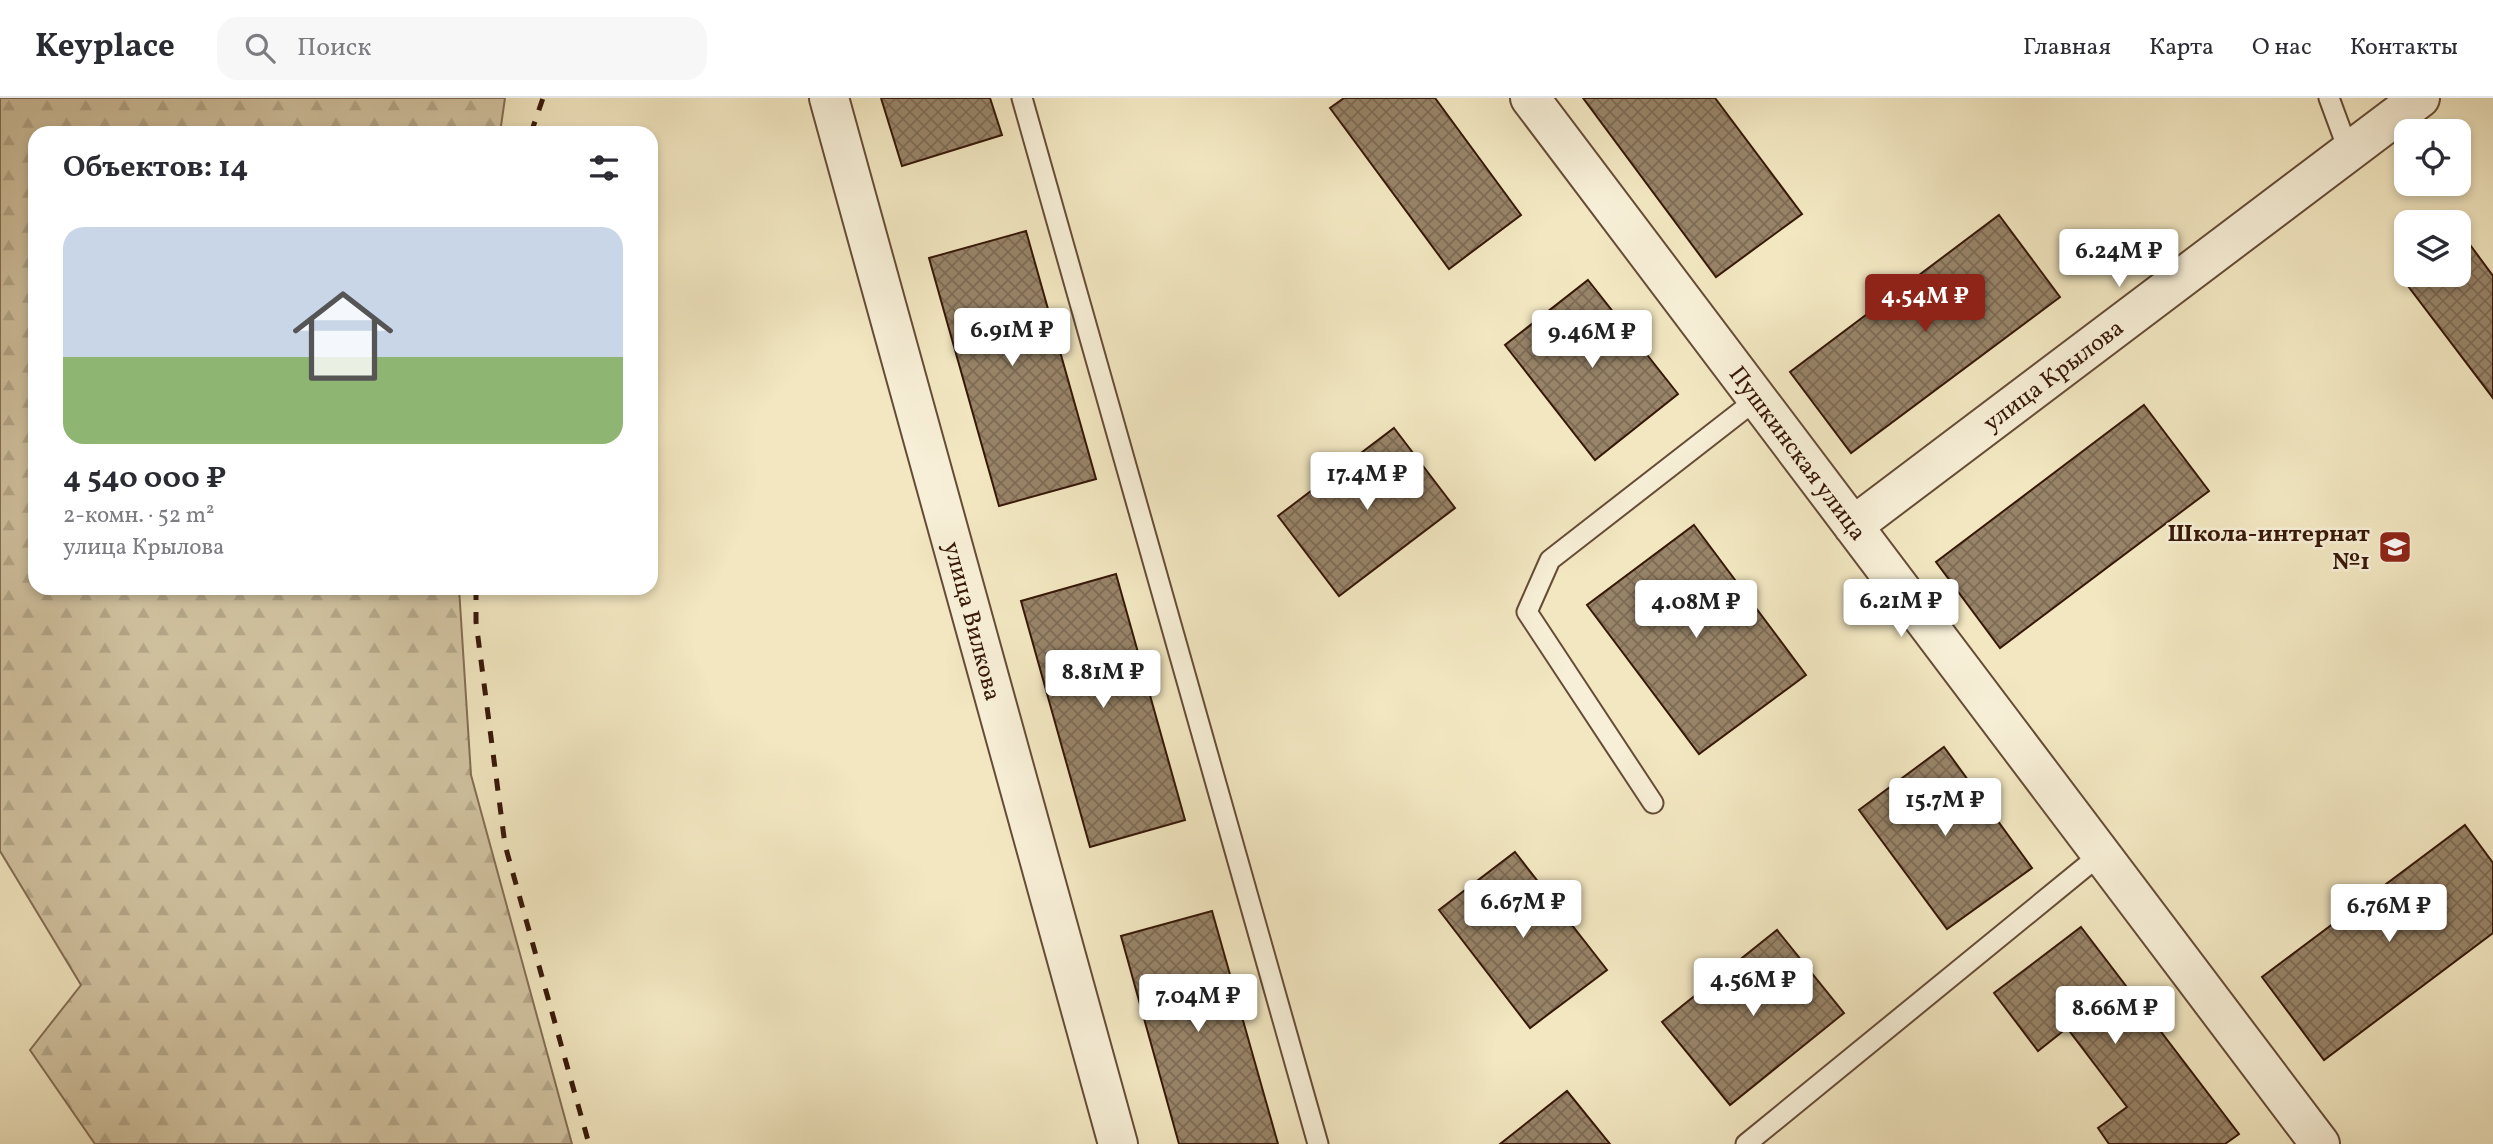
<!DOCTYPE html>
<html lang="ru">
<head>
<meta charset="utf-8">
<style>
  body { margin:0; font-family:Vollkorn,serif; background:#f7f7f7; color:#2b2b33; height:100vh; display:flex; flex-direction:column; font-size:26px; white-space:nowrap }
  * { box-sizing:border-box; margin:0 }
  p { font-size:23px; color:#7c7c81 }
  .icon { flex:none; width:38px; height:38px; fill:none; stroke:currentColor; stroke-width:2; stroke-linecap:round; stroke-linejoin:round }
  .map { position:relative; flex:1; overflow:hidden }
  .details { position:absolute; left:28px; top:28px; width:630px; height:469px; display:flex; flex-direction:column; background:#fff; border-radius:21px; box-shadow:0 4px 10px #0003 }
  .details>* { flex:none }
  .controls { position:absolute; left:2394px; top:21px; display:grid; gap:14px }
  .controls a { display:grid; place-items:center; width:77px; height:77px; border-radius:14px; background:#fff; box-shadow:0 4px 10px #0003; font-size:35px }
  .price { position:absolute; translate:-50% -60px; padding:0 16px; border-radius:7px; background:#fff; color:#222; font-size:23px; line-height:46px; filter:drop-shadow(0 2px 4px #0008) }
  .price::after { content:''; position:absolute; left:50%; top:42px; width:21px; height:16px; margin-left:-10px; background:inherit; clip-path:polygon(0 0,100% 0,50% 100%) }
  .price.current { background:#8f2418; color:#fff }
  ul { padding:0; list-style:none }
  li { display:grid; align-content:center; gap:14px; height:371px; padding:0 35px }
  li+li { border-top:2px solid #e1e1e2 }
  li span { display:grid; place-items:center; height:217px; border-radius:21px; color:#555 }
  li>.icon { margin-inline-start:auto }
  span .icon { width:126px; height:126px; fill:#fffc; stroke-width:1 }
  li b { font-size:30px }
  h2 { display:flex; justify-content:space-between; align-items:center; height:84px; padding:0 35px; font-size:30px }
  header { display:flex; align-items:center; gap:42px; box-sizing:border-box; height:98px; padding:0 35px; background:#fff; border-bottom:2px solid #e1e1e2 }
  header strong { font-size:33px }
  nav { display:flex; gap:38px; margin-inline-start:auto; font-size:24px }
  .search { width:490px; height:63px; background:#f7f7f7; display:flex; align-items:center; gap:18px; box-sizing:border-box; padding:0 24px; border-radius:21px; color:#7c7c81; font-size:26px }
  .map>svg:first-child { display:block }
  .forest { fill:url(#forest-firs); stroke:#846e55; stroke-width:2 }
  .building { fill:url(#building-cross-hatch); stroke:#371808; stroke-width:2 }
  .lines { fill:none; stroke-linecap:round; stroke-linejoin:round }
  .lane-casing { stroke:#664c36; stroke-width:23 }
  .street-casing { stroke:#664c36; stroke-width:42 }
  .lane { stroke:#f7efd7; stroke-width:19 }
  .street { stroke:#f7efd7; stroke-width:38 }
  .rail { stroke:#371808; stroke-width:5; stroke-dasharray:12 12; stroke-linecap:butt }
  .labels { text-anchor:middle; stroke-width:5; stroke-linejoin:round; paint-order:stroke }
  .street-label { font-size:24px; fill:#371808; stroke:#f7efd7 }
  .poi-label { font-size:24px; font-weight:bold; fill:#371808; stroke:#f7efd7; text-anchor:end }
</style>
</head>
<body>
<header>
<strong>Keyplace</strong>
<div class="search"><svg class="icon" aria-label="search" viewBox="0 0 24 24"><circle cx="10" cy="10" r="6"/><path d="M15 15l6 6"/></svg>Поиск</div>
<nav><a>Главная</a><a>Карта</a><a>О нас</a><a>Контакты</a></nav>
</header>
<div class="map">
<svg width="2493" height="1046" viewBox="0 0 2493 1046">
  <defs>
    <pattern id="forest-firs" width="22" height="20" patternUnits="userSpaceOnUse" patternTransform="scale(1.75)"><rect width="22" height="20" fill="#d2c4a2"/><path d="M5 1l3.5 6h-7zM16 11l3.5 6h-7z" fill="#b5a88a"/></pattern>
    <pattern id="building-cross-hatch" width="8" height="8" patternUnits="userSpaceOnUse" patternTransform="scale(1.75)"><rect width="8" height="8" fill="#988468"/><path d="M0 0l8 8M0 8l8-8" fill="none" stroke="#7d6b54"/></pattern>
  </defs>
  <rect width="100%" height="100%" fill="#f2e7c1"/>
  <filter id="stains"><feTurbulence type="fractalNoise" baseFrequency=".00286" numOctaves="4"/><feColorMatrix values="0 0 0 0 .2 0 0 0 0 .09 0 0 0 0 .02 0 0 0 .5 -.17"/></filter>
  <radialGradient id="worn" r=".72"><stop offset=".6" stop-color="#630" stop-opacity="0"/><stop offset="1" stop-color="#630" stop-opacity=".3"/></radialGradient>
  <!-- forest -->
  <path class="forest" d="M0 0H505L500 35H35V490H459L471 677 572 1046H95L30 952 81 887 0 753Z"/>
  <!-- building -->
  <path class="building" d="M881 0H990L1002 37 902 68Z
    M1344 0H1435L1521 117 1449 171 1330 10Z
    M1583 0H1715L1802 116 1716 179Z
    M1999 117 2060 199 1851 355 1790 274Z
    M1026 133 1096 381 999 408 929 160Z
    M2468 144 2493 178V300L2408 188 2424 177H2459V151Z
    M1588 182 1678 296 1595 362 1505 247Z
    M2144 307 2209 393 2000 550 1936 464Z
    M1394 330 1455 410 1339 498 1278 418Z
    M1694 427 1806 577 1699 656 1587 507Z
    M1116 476 1185 722 1090 749 1021 503Z
    M1944 649 2032 770 1947 831 1859 712Z
    M2465 727 2493 765V835L2324 962 2262 879Z
    M1515 754 1607 872 1530 930 1439 812Z
    M1212 813 1278 1046H1179L1121 838Z
    M2081 829 2239 1036 2225 1046H2109L2098 1030 2127 1009 2067 930 2038 953 1994 895Z
    M1777 832 1844 915 1730 1007 1662 924Z
    M1567 993 1610 1046H1500Z"/>
  <g class="lines">
    <defs>
      <path id="lane" d="M1022 0 1318 1046
        M2329 0 2349 54
        M1653 705 1527 514 1550 462 1757 301
        M1746 1046 2101 756"/>
      <path id="street" d="M829 0 1118 1046
        M1530 0 2320 1046
        M1853 428 2420 0"/>
    </defs>
    <!-- lane casing -->
    <use href="#lane" class="lane-casing"/>
    <!-- street casing -->
    <use href="#street" class="street-casing"/>
    <!-- lane -->
    <use href="#lane" class="lane"/>
    <!-- street -->
    <use href="#street" class="street"/>
    <!-- rail -->
    <path class="rail" d="M531 35 543 0
      M476 490V524L505 747 589 1046"/>
  </g>
  <!-- icons -->
  <defs>
    <symbol id="school-square" viewBox="-11 -11 22 22"><rect x="-9" y="-9" width="18" height="18" rx="4" fill="#8f2418" stroke="#f7efd7"/><path d="M0-5L7-2L0 1L-7-2ZM-4 1L0 2.5L4 1V4Q0 6-4 4Z" fill="#fff"/></symbol>
  </defs>
  <g fill-rule="evenodd">
    <use href="#school-square" x="2376" y="430" width="38" height="38"/>
  </g>
  <g class="labels">
    <!-- street labels -->
    <g class="street-label">
      <text transform="translate(2053 277) rotate(-37)" y="8">улица Крылова</text>
      <text transform="translate(1798 355) rotate(53)" y="8">Пушкинская улица</text>
      <text transform="translate(973 523) rotate(75)" y="8">улица Вилкова</text>
    </g>
    <!-- poi labels -->
    <g class="poi-label">
      <text x="2370" y="443">Школа-интернат<tspan x="2370" dy="28">№1</tspan></text>
    </g>
  </g>
  <rect width="100%" height="100%" filter="url(#stains)"/>
  <rect width="100%" height="100%" fill="url(#worn)"/>
</svg>
<div class="controls">
<a><svg class="icon" aria-label="locate" viewBox="0 0 24 24"><circle cx="12" cy="12" r="6"/><path d="M12 2v4M12 18v4M2 12h4M18 12h4"/></svg></a>
<a><svg class="icon" aria-label="layers" viewBox="0 0 24 24"><path d="M12 4l9 5-9 5-9-5zM3 14l9 5 9-5"/></svg></a>
</div>
<b class="price" style="left:2119px;top:191px">6.24M ₽</b>
<b class="price current" style="left:1925px;top:236px">4.54M ₽</b>
<b class="price" style="left:1012px;top:270px">6.91M ₽</b>
<b class="price" style="left:1592px;top:272px">9.46M ₽</b>
<b class="price" style="left:1367px;top:414px">17.4M ₽</b>
<b class="price" style="left:1901px;top:541px">6.21M ₽</b>
<b class="price" style="left:1696px;top:542px">4.08M ₽</b>
<b class="price" style="left:1103px;top:612px">8.81M ₽</b>
<b class="price" style="left:1945px;top:740px">15.7M ₽</b>
<b class="price" style="left:1523px;top:842px">6.67M ₽</b>
<b class="price" style="left:2389px;top:846px">6.76M ₽</b>
<b class="price" style="left:1753px;top:920px">4.56M ₽</b>
<b class="price" style="left:1198px;top:936px">7.04M ₽</b>
<b class="price" style="left:2115px;top:948px">8.66M ₽</b>
<section class="details">
<h2>Объектов: 14<svg class="icon" aria-label="filters" viewBox="0 0 24 24"><path d="M4 7h16M4 17h16"/><circle cx="9" cy="7" r="2"/><circle cx="15" cy="17" r="2"/></svg></h2>
<ul>
<li><span style="background:linear-gradient(#c9d6e8 60%,#8fb573 0)"><svg class="icon" aria-label="home" viewBox="0 0 24 24"><path d="M3 11l9-7 9 7M6 9v11h12V9"/></svg></span><div><b>4 540 000 ₽</b><p>2-комн. · 52 m²</p><p>улица Крылова</p></div></li>
</ul>
</section>
</div>
</body>
</html>
